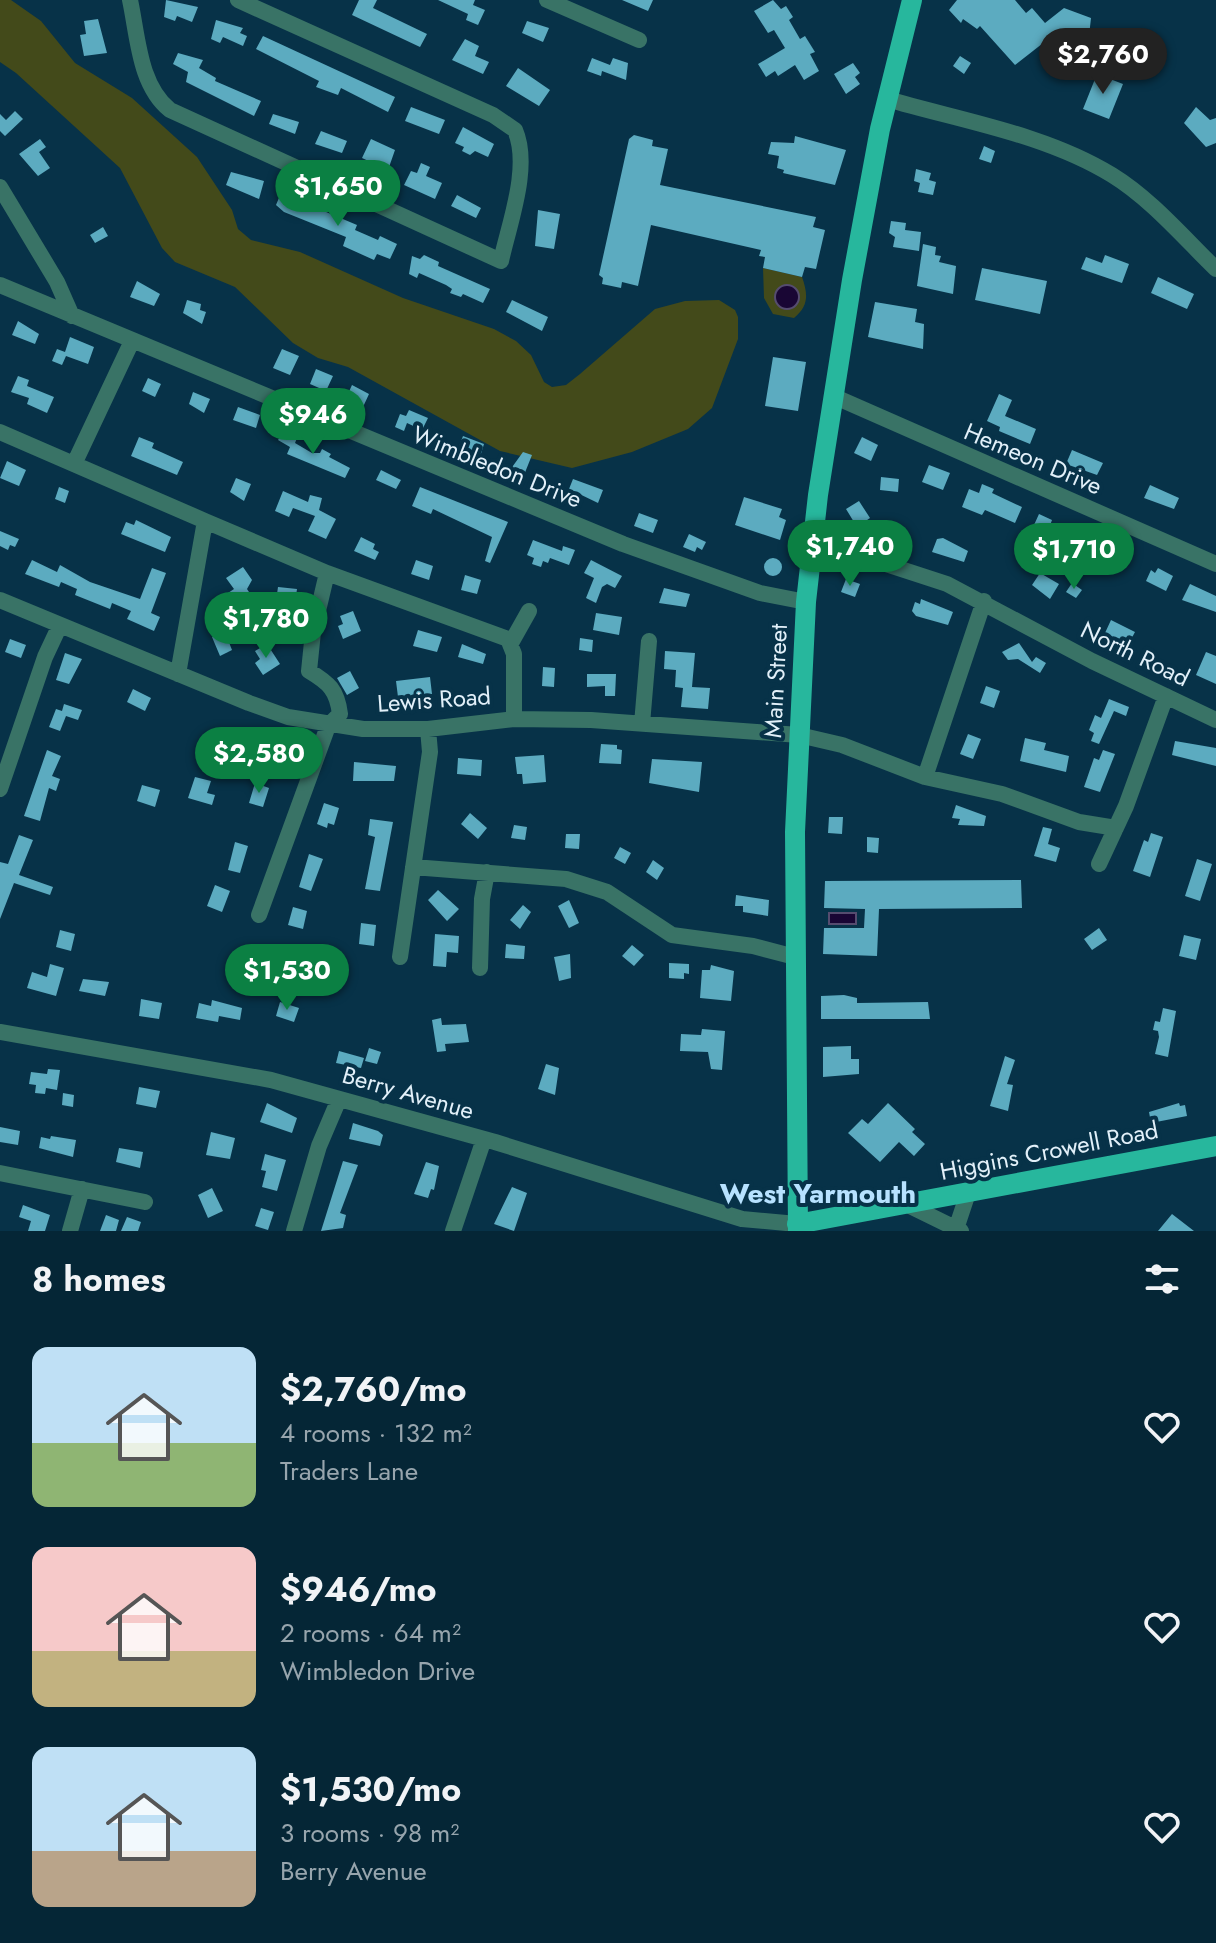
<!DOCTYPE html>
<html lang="en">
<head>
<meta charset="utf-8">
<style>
  body { margin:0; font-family:Jost,sans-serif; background:#133242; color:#f1f3f6; height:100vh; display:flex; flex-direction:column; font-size:30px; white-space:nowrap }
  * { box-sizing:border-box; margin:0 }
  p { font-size:26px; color:#97a5ad }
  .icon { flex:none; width:44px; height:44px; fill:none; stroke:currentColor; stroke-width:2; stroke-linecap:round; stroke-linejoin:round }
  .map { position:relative; height:1231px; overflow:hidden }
  .side { display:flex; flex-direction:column; background:#052636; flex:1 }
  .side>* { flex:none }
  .price { position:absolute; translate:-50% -68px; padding:0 18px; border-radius:28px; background:#0b8043; color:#fff; font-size:26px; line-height:52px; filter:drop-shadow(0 2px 4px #0008) }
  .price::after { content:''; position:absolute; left:50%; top:48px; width:24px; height:18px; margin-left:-12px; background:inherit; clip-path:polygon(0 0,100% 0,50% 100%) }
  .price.on { background:#222; color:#fff }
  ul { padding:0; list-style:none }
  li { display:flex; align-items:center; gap:24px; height:200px; padding:0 32px }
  li span { display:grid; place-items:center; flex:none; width:224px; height:160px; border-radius:16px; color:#555 }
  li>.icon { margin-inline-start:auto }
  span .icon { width:96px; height:96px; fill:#fffc; stroke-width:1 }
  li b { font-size:34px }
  h2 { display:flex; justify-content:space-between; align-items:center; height:96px; padding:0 32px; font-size:34px }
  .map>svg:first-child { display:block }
  .green { fill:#434a1a }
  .water { fill:#190634; stroke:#554c6f; stroke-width:2 }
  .building { fill:#5cabc0 }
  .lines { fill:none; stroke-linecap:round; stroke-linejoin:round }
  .minor { stroke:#397366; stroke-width:16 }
  .major { stroke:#27b79d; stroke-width:20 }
  .labels { text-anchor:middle; stroke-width:8; stroke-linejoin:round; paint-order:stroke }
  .street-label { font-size:24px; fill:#e2f0f9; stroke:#073248 }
  .quarter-label { font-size:28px; font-weight:bold; fill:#b7e2ff; stroke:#073248 }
</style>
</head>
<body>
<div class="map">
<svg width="1216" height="1231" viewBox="0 0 1216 1231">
  <rect width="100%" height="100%" fill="#073248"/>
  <!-- green -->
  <path class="green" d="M0 0H11L41 21 75 63 132 98 197 157 232 210 238 229 251 240 300 252 403 298 494 329 516 341 531 355 544 382 552 387 566 385 580 374 655 309 685 301 719 300 735 310 738 317V339L712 408 688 429 632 452 572 468 500 451 348 367 318 358 293 343 235 287 175 262 162 248 120 168 16 73 0 62Z
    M763 268 802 277C808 294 809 306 794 318L773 314 764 298Z"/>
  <!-- water -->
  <path class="water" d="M775 297a12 12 0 1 1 24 0a12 12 0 1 1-24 0Z
    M829 913H856V924H829Z"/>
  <!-- building -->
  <path class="building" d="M166 0 198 7 192 22 177 16 175 21 164 17Z
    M359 0H377L373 8 427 34 420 47 352 15Z
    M438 0H475L473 5 485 10 478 25 466 20 468 14Z
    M622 0H653L648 11Z
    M773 0 781 9 786 6 793 17 789 20 800 39 805 36 815 52 810 54 819 71 804 80 795 65 778 76 775 71 766 77 758 64 785 48 774 30 768 33 754 11Z
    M957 0H1015L1026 13 1032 8 1045 23 1064 8 1091 18 1088 45 1047 40 1015 65 980 26 977 29 963 19 961 23 949 10Z
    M98 19 107 53 84 56 80 35 86 34 84 21Z
    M216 20 243 28 240 33 247 36 243 46 223 37 220 43 211 39Z
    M527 21 549 28 543 42 522 33Z
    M263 36 395 97 388 112 341 88 338 95 316 87 319 81 256 49Z
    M465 39 479 46 475 56 489 62 483 74 452 60Z
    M178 53 203 60 199 68 216 78 215 81 261 101 254 116 186 82 188 72 173 64Z
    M960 56 971 63 964 74 953 66Z
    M592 58 610 65 613 58 628 63 626 80 602 71 601 76 587 71Z
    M853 63 860 73 855 77 860 84 846 94 834 74Z
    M518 68 550 90 539 106 506 86Z
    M1097 74 1123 84 1109 119 1083 109Z
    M411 107 445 120 439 134 405 121Z
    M1196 107 1210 120 1216 118V143L1206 147 1184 123Z
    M15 111 23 119 5 136 0 131V114L6 120Z
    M273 114 299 122 295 134 269 124Z
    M463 127 494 144 488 157 475 151 470 155 462 151 464 147 455 143Z
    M321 131 347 141 342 153 315 144Z
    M634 135 653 140 652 146 668 149 660 185 816 217 813 227 825 230 816 269 805 267 802 277 763 268 765 257 759 256 761 250 651 225 638 286 622 282 621 288 602 284 603 278 599 275 629 139Z
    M795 136 846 150 835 185 783 173 784 170 777 168 779 156 768 154 771 142 794 143Z
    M40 139 46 147 39 152 50 168 38 176 19 154Z
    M371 139 395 150 388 170 362 158Z
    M984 146 995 151 991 163 979 159Z
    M421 163 430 167 426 176 442 183 435 199 404 185 411 171 417 173Z
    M916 169 931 173 929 180 936 182 933 195 918 192 920 183 914 181Z
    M231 172 264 181 259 199 226 185Z
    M281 193 357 225 355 230 378 240 380 236 397 244 390 259 377 254 374 260 343 246 346 237 284 212 276 205Z
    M457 195 481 208 476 218 451 206Z
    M538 210 560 214 554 249 535 246Z
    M891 221 906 223 905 230 921 232 919 251 893 247 895 237 889 233Z
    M103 227 108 236 95 243 90 235Z
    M923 244 936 247 935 255 941 256 939 262 956 266 953 294 917 286Z
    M424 255 439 262 438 266 490 289 483 303 463 294 461 297 450 293 452 289 446 285 419 273 417 278 409 274 412 256 420 259Z
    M1105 255 1129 264 1122 283 1081 269 1086 257 1102 263Z
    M982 268 1047 281 1040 314 975 300Z
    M1158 277 1194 294 1187 309 1151 293Z
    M137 281 160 294 154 306 130 297Z
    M187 300 201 304 200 310 206 312 202 324 183 313Z
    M512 300 548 317 542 331 506 312Z
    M875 302 917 309 915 322 924 324 923 349 868 337Z
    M18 321 39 334 35 344 12 335Z
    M70 337 94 347 88 364 66 356 62 365 52 361 57 349 65 352Z
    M282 349 299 356 290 375 273 368Z
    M773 357 806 362 798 411 765 406Z
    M316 369 333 376 326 391 310 384Z
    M18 376 29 380 27 386 54 397 47 413 27 404 29 398 11 392Z
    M148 378 161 384 155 397 142 391Z
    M352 385 369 394 363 407 346 398Z
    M193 392 210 399 204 413 189 404Z
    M999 394 1012 400 1005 416 1036 429 1030 444 999 431 1000 427 987 421Z
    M238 407 260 415 256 428 233 420Z
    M409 410 428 418 422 430 407 423 404 431 395 427 400 414 406 416Z
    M284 430 297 438 295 443 312 453H320L322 449 331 454 329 457 350 468 345 478 287 454 290 447 278 440Z
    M463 436 484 444 480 457 458 449Z
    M139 437 154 443 152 448 183 462 177 475 131 456Z
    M862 437 878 445 871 461 854 453Z
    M1072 450 1103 463 1097 475 1066 464Z
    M523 452 532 455 524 475 510 470Z
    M7 461 26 470 19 486 0 478Z
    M929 465 950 473 943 490 922 482Z
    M381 470 401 480 396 489 376 480Z
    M881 477 899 479 898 492 880 490Z
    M236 478 251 484 244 501 230 492Z
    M573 479 603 490 598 503 569 489Z
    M982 484 994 489 992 493 1022 507 1015 523 985 510 982 515 962 507 969 489 979 493Z
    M1150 485 1179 498 1174 509 1144 498Z
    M59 487 69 491 65 503 55 499Z
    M420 487 508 522 490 563 485 561 492 537 433 509 431 514 412 506Z
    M283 491 308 502 310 495 322 498 319 510 336 519 326 539 308 531 315 516 293 508 289 517 275 511Z
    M744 497 782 509 779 517 786 520 780 540 735 525Z
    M859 501 870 518 857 527 846 509Z
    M639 513 658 520 653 533 634 526Z
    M1039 514 1052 520 1048 531 1034 525Z
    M136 520 171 537 165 552 121 534 126 522 134 525Z
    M1069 527 1113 546 1105 563 1091 557 1090 549 1064 540Z
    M0 531 19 539 15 547 10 545 8 550 0 546Z
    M689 534 706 542 702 550 697 547 695 552 683 547Z
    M361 537 375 544 373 549 379 552 375 560 354 551Z
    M943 538 968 551 964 562 932 552 937 539Z
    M533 540 562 551 563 546 575 550 569 565 550 558 548 563 543 561 541 567 532 564 534 558 527 555Z
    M764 567a9 9 0 1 1 18 0a9 9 0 1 1-18 0Z
    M32 560 57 572 60 565 90 582 140 599 152 568 166 573 151 613 160 617 154 631 127 619 131 611 112 603 110 609 75 595 77 589 61 582 59 587 25 574Z
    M416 560 433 566 429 580 411 574Z
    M591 560 622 576 615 588 607 584 602 587 596 603 586 598 594 578 584 573Z
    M243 567 252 580 247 589 251 595 238 603 228 593 234 589 226 578Z
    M1158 568 1173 576 1166 591 1146 581 1151 570 1155 573Z
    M1040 573 1059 584 1050 599 1032 585Z
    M465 575 481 580 477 594 461 590Z
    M846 579 860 584 855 597 841 592Z
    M1072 583 1082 590 1076 598 1066 592Z
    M1190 584 1216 596V612L1182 600Z
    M278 587 297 589 294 610 275 608Z
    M664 588 690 594 686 607 659 603Z
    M921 599 953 612 948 625 916 616 912 611 915 602 920 604Z
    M353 611 361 631 343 639 338 626 343 624 340 616Z
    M596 613 622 617 619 635 593 630Z
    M212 615 227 620 224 629 210 624Z
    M1111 620 1135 632 1128 645 1105 633Z
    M418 630 442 637 437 652 413 646Z
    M225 632 232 650 220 656 212 637Z
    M580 638 593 640 592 652 579 650Z
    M10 639 26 645 21 658 5 652Z
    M1019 643 1032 662 1036 657 1046 663 1040 673 1018 659 1008 660 1002 652Z
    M267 644 280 664 263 675 255 663 260 659 255 651Z
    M462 644 486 654 483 664 458 657Z
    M665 651 695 653 692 687 710 688 708 709 681 707 683 688 675 687 676 670 664 669Z
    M1206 652 1216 656V684L1196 675Z
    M65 653 82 659 69 684 56 680Z
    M543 667 555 668 554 687 542 686Z
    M350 671 359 688 347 695 337 678Z
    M587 674H616L615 696H605V686L587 687Z
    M430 677 432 694 398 697 396 681Z
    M986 686 1000 691 994 708 980 703Z
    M133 689 151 698 145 711 127 702Z
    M1109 699 1129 707 1126 716 1114 711 1099 744 1091 741 1094 733 1089 730 1095 715 1101 718Z
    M64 704 82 710 78 720 66 716 60 731 49 727 56 709 62 711Z
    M252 733 284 742 280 756 249 745Z
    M968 734 981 739 973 759 960 754Z
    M1025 738 1046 743 1044 750 1069 756 1066 772 1020 761Z
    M1175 741 1216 748V766L1172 755Z
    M601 744 617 745V749L622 750 621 764 599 763Z
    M47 750 61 756 52 776 60 779 56 791 49 788 40 821 24 816Z
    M1103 750 1115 754 1100 792 1084 787 1094 758 1099 760Z
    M544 755 546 782 523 784 522 774H517L515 757Z
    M458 758 482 760 481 776 457 774Z
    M652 759 702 762 699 792 649 783Z
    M354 762 396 766 394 781H353Z
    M195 777 211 781 207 793 215 795 212 805 188 798Z
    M255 783 269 788 263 807 249 803Z
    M142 785 160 790 155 807 137 801Z
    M324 803 339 808 334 825 328 823 327 828 317 824Z
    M956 805 986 816 984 826 958 825 960 819 952 818Z
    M470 813 487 828 478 839 461 824Z
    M829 817H843L842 834 828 833Z
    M370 819 393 822 380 891 365 889 375 837 368 835Z
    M514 825 527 827 525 840 511 838Z
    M1043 827 1052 829 1048 844 1060 848 1056 862 1034 856Z
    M1151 833 1163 837 1150 877 1133 871 1144 840 1148 842Z
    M566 834H580L579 849 565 848Z
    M19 835 33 840 19 875 53 887 50 895 14 883 0 919V862L8 864Z
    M867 837 879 838 878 853 867 852Z
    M235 842 248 846 240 873 228 870Z
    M620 847 631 853 625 864 614 858Z
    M309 854 323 859 311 891 299 887Z
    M1197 859 1212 864 1200 901 1185 896Z
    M653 860 664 868 657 880 646 872Z
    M1021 880 1022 908 879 909 877 956 823 954 824 928H864L865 909 824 908 825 881Z
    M215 885 230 891 222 912 207 906Z
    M438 890 459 909 447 921 428 900Z
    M736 895 769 900 768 916 743 912V906H735Z
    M569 900 579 923 569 928 558 906Z
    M523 905 531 912 520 929 510 920Z
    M293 907 307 911 303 929 288 925Z
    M361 923 376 925 374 946 359 944Z
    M1099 928 1107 940 1092 950 1084 939Z
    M60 930 75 934 71 951 56 947Z
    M435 934 459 936 458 953 447 952 446 967 433 966Z
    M1184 935 1201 939 1196 960 1179 956Z
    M506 944 525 946 524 959 505 958Z
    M632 945 644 955 634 966 622 956Z
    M570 954 571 978 559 981 554 957Z
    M669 963 689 964V974L684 973V979L669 978Z
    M50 964 64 968 56 996 27 988 32 972 47 977Z
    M711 965 734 971 731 1001 700 998 702 970H710Z
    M83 979 109 982 105 996 79 991Z
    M844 995 857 998V1003L928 1002 930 1019H821V996Z
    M141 999 162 1003 159 1019 139 1016Z
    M212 1000 242 1008 240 1020 219 1016 218 1022 196 1018 199 1003 211 1006Z
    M280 1002 299 1008 294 1022 276 1016Z
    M1163 1008 1176 1011 1168 1057 1155 1054 1159 1037 1158 1031 1153 1030 1155 1021 1160 1022Z
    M441 1018 442 1025 466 1024 469 1042 445 1044 446 1051 437 1052 432 1020Z
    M702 1029 725 1031 722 1070 711 1069 708 1052 680 1051 681 1034 701 1035Z
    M851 1046V1059H859V1074L823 1077V1047Z
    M369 1048 381 1052 377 1064 365 1061Z
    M339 1051 364 1058 361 1068 336 1063Z
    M1005 1056 1015 1060 1007 1084 1013 1085 1008 1111 990 1106Z
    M546 1064 559 1068 555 1095 538 1089Z
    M48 1069 60 1070 57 1090 46 1088 45 1094 35 1093 36 1085 29 1084 31 1072 47 1074Z
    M139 1087 160 1091 156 1108 136 1104Z
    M63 1093 74 1095 73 1107 62 1105Z
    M267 1103 297 1118 292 1133 260 1122Z
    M888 1103 915 1129 912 1132 925 1144 914 1156 899 1142 880 1162 848 1133 862 1119 868 1124Z
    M1179 1103 1180 1106 1185 1105 1187 1116 1151 1123 1149 1112Z
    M353 1123 378 1131 383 1135 380 1146 349 1139Z
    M0 1127 20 1131 18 1145 0 1142Z
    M211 1132 235 1138 230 1159 206 1155Z
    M51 1136 76 1140 73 1157 39 1148 41 1137 50 1139Z
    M119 1148 143 1152 140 1168 116 1162Z
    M265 1154 286 1160 277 1191 262 1187 266 1171 261 1170Z
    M343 1161 358 1165 340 1213 346 1215 343 1228 321 1231Z
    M426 1162 439 1166 434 1190 431 1189 428 1198 414 1194Z
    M512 1187 527 1193 514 1231 494 1224Z
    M212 1188 223 1211 208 1218 198 1195Z
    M23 1205 50 1215 45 1231H28L31 1221 19 1217Z
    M261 1208 274 1212 268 1230 255 1226Z
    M1172 1214 1194 1231H1158Z
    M106 1215 119 1220 116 1231H100Z
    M127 1217 141 1222 138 1231H121Z"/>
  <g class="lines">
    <!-- minor -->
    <path class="minor" d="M130 0C138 37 139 85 170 110L501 261C509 224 531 167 515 130L493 115 238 0
      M547 0 639 40
      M887 99C962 121 1045 134 1112 175 1151 199 1183 237 1216 269
      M0 187 57 282 72 316
      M0 285 623 544 760 593 806 602
      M833 396 1216 564
      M0 432 205 521 178 674
      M74 464 132 341
      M205 521 327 573 313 632 309 671C329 683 337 690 340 714L328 726 259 915
      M812 540 947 584 1092 661 1216 720
      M327 573 508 639 514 654V719
      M0 600 249 703 288 717 363 729H428L514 719 591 720 799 735 842 745 925 777 1002 794 1079 822 1116 828
      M511 643 529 611
      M642 724 649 641
      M925 777 984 601
      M0 789 45 657 60 625
      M1099 864 1126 806 1166 696
      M413 867 566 879 607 892 672 935 753 946 795 957
      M400 957 430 752 428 729
      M480 968 482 899 487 872
      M0 1032 271 1080 495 1142 742 1219 797 1224
      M0 1173 145 1202
      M906 1204 961 1231
      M956 1229 968 1193
      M70 1231 82 1189
      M294 1231 319 1146 339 1099
      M453 1231 484 1139"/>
    <!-- major -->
    <path class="major" d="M797 1224 1216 1146
      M798 1231 795 832 806 602 818 495 852 280 880 129 912 0"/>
  </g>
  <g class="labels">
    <!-- street labels -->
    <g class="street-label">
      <text transform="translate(1033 459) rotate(23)" y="8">Hemeon Drive</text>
      <text transform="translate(497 467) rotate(22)" y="8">Wimbledon Drive</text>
      <text transform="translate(1135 654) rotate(26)" y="8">North Road</text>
      <text transform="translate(776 681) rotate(-87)" y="8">Main Street</text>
      <text transform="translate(434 700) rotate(-4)" y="8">Lewis Road</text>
      <text transform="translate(408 1093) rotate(16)" y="8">Berry Avenue</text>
      <text transform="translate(1049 1151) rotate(-11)" y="8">Higgins Crowell Road</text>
    </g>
    <!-- quarter labels -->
    <g class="quarter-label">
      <text x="818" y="1203">West Yarmouth</text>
    </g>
  </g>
</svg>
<b class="price on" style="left:1103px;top:96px">$2,760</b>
<b class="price" style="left:338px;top:228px">$1,650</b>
<b class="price" style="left:313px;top:456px">$946</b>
<b class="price" style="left:850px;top:588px">$1,740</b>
<b class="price" style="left:1074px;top:591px">$1,710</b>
<b class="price" style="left:266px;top:660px">$1,780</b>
<b class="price" style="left:259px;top:795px">$2,580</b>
<b class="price" style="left:287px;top:1012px">$1,530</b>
</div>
<section class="side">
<h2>8 homes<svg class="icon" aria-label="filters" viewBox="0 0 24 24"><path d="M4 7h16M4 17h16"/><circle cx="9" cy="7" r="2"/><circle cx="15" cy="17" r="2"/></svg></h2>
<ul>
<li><span style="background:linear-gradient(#bfe0f5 60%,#8fb573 0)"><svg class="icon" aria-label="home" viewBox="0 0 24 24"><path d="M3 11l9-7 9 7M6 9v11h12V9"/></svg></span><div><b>$2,760/mo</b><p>4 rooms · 132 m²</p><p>Traders Lane</p></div><svg class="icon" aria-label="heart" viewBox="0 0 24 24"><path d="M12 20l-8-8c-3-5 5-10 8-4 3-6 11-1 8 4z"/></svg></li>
<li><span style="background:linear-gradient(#f6c9c9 65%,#c2b280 0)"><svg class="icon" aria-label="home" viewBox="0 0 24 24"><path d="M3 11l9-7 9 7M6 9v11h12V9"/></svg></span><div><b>$946/mo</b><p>2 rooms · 64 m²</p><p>Wimbledon Drive</p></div><svg class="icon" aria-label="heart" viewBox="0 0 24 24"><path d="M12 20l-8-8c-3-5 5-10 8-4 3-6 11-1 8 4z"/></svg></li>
<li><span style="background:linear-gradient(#bfe0f5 65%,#b9a48a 0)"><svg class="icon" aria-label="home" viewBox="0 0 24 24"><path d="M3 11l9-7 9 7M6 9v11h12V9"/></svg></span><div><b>$1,530/mo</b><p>3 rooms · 98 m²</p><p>Berry Avenue</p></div><svg class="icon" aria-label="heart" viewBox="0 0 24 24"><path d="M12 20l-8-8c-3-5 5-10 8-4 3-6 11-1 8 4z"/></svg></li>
</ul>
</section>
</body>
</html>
